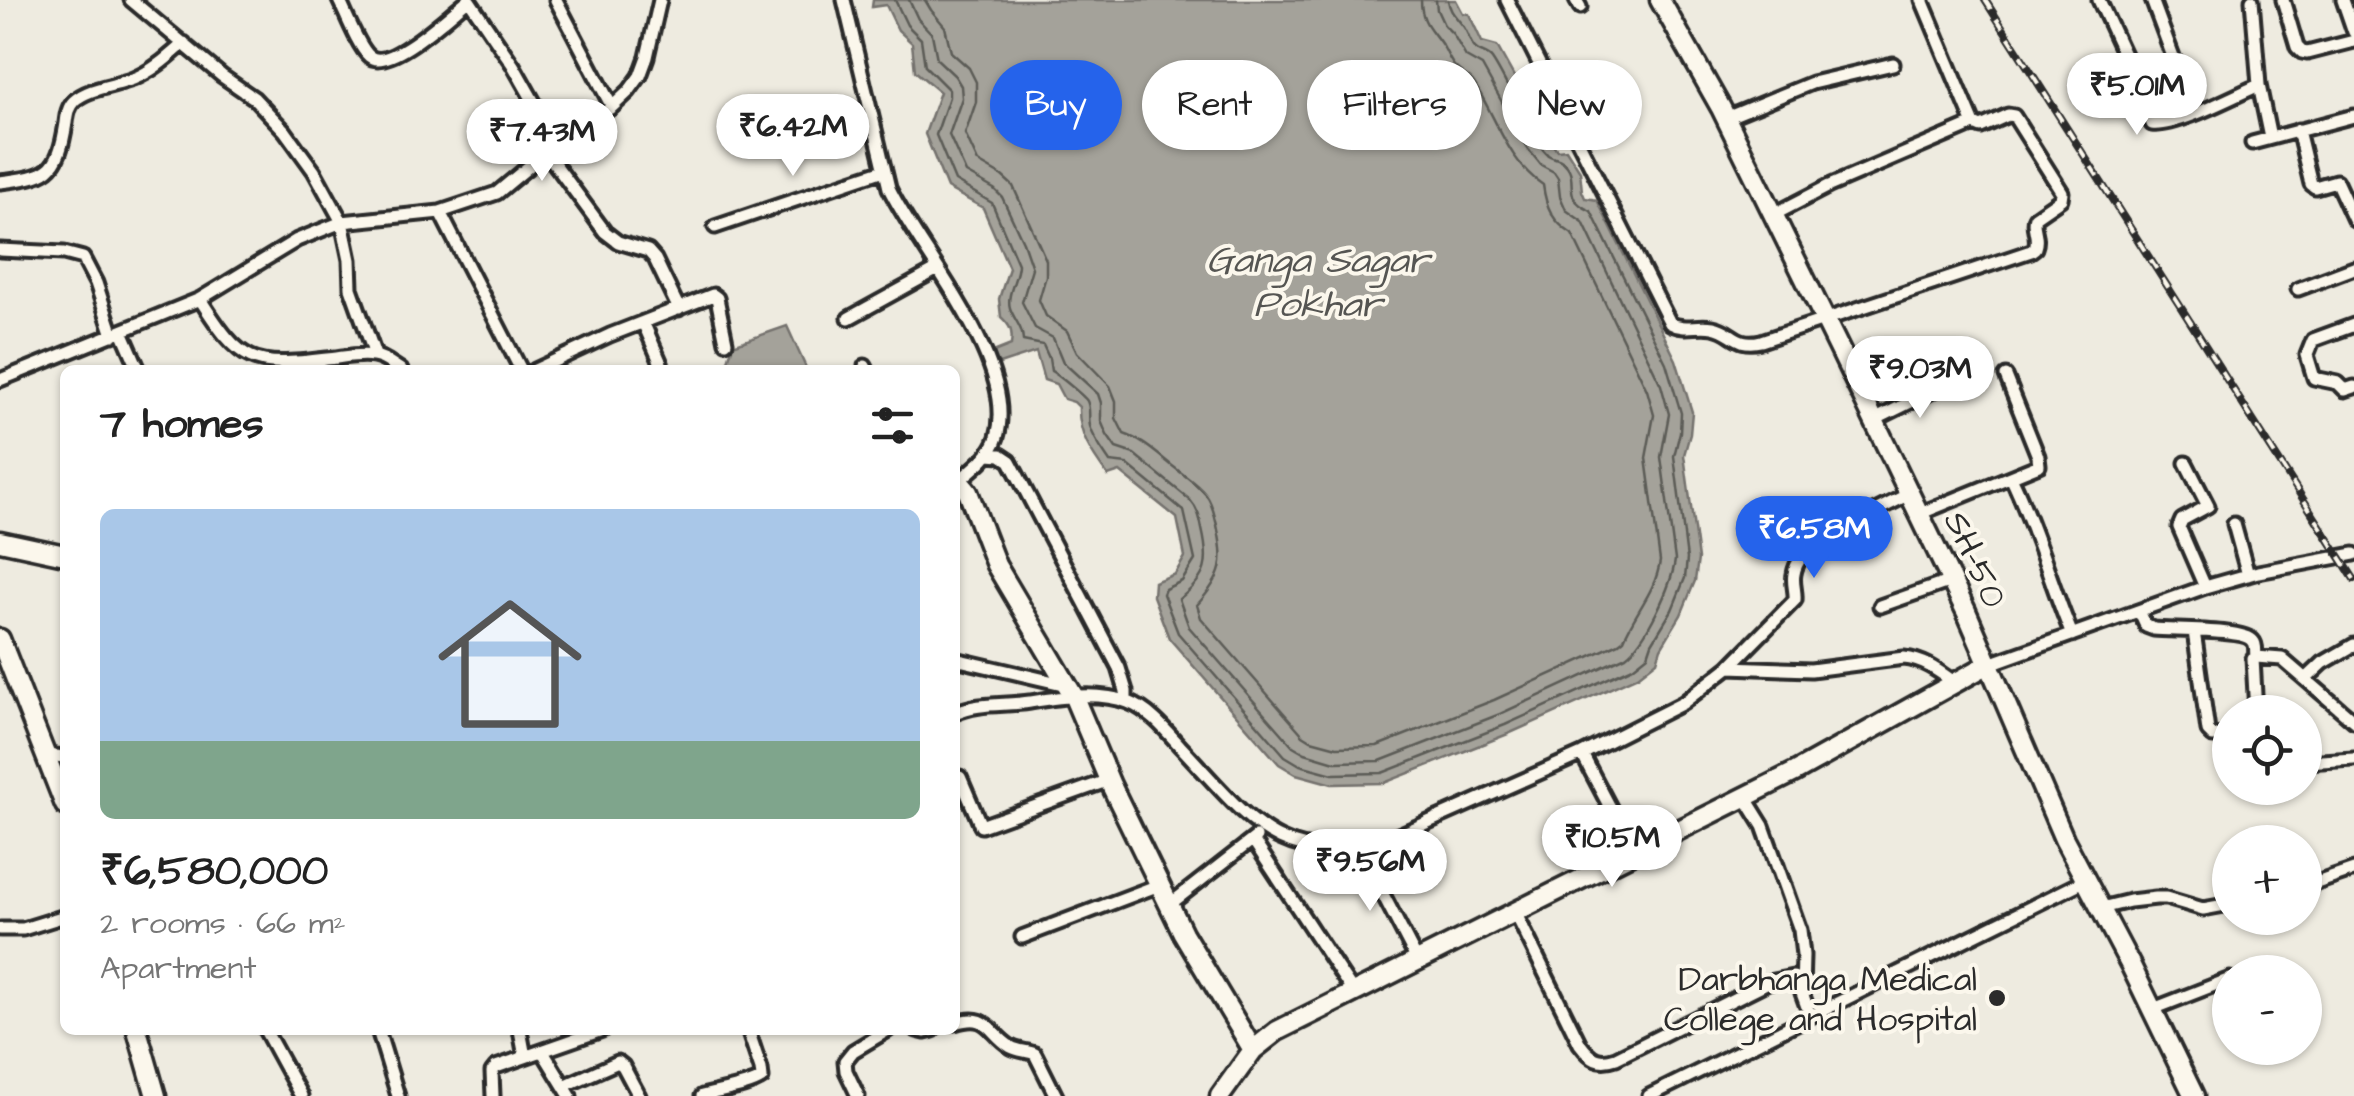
<!DOCTYPE html>
<html lang="en">
<head>
<meta charset="utf-8">
<style>
  body { margin:0; font-family:"Architects Daughter",sans-serif; background:#f2f2f2; color:#222; height:100vh; display:flex; flex-direction:column; font-size:38px; white-space:nowrap }
  * { box-sizing:border-box; margin:0 }
  p { font-size:32px; color:#767676 }
  .icon { flex:none; width:55px; height:55px; fill:none; stroke:currentColor; stroke-width:2; stroke-linecap:round; stroke-linejoin:round }
  .map { position:relative; flex:1; overflow:hidden }
  .details { position:absolute; left:60px; top:365px; width:900px; height:670px; display:flex; flex-direction:column; background:#fff; border-radius:15px; box-shadow:0 2px 8px #0004 }
  .details>* { flex:none }
  .guide { position:absolute; left:990px; top:60px; width:950px; height:90px; display:flex; gap:20px }
  .fabs { position:absolute; left:2212px; top:695px; display:grid; gap:20px }
  .fabs a { display:grid; place-items:center; width:110px; height:110px; border-radius:50%; background:#fff; box-shadow:0 2px 8px #0004; font-size:50px }
  .price { position:absolute; translate:-50% -85px; padding:0 22px; border-radius:35px; background:#fff; color:#222; font-size:32px; line-height:65px; filter:drop-shadow(0 2px 5px #0008) }
  .price::after { content:''; position:absolute; left:50%; top:60px; width:30px; height:22px; margin-left:-15px; background:inherit; clip-path:polygon(0 0,100% 0,50% 100%) }
  .price.current { background:#2563eb; color:#fff }
  ul { padding:0; list-style:none }
  li { display:grid; align-content:center; gap:20px; height:530px; padding:0 40px }
  li span { display:grid; place-items:center; height:310px; border-radius:15px; color:#555 }
  li>.icon { margin-inline-start:auto }
  span .icon { width:180px; height:180px; fill:#fffc; stroke-width:1 }
  li b { font-size:42px }
  h2 { display:flex; justify-content:space-between; align-items:center; height:120px; padding:0 40px; font-size:42px }
  .pill { padding:0 35px; border-radius:45px; background:#fff; box-shadow:0 2px 8px #0004; font-size:35px; line-height:90px }
  .pill.current { background:#2563eb; color:#fff }
  .map>svg:first-child { display:block }
  .water { fill:#a4a29a; stroke:#74726e; stroke-width:2.5 }
  .lines { fill:none; stroke-linecap:round; stroke-linejoin:round }
  .shore { stroke:#5b5b57; stroke-width:2.5 }
  .street-casing { stroke:#2b2b2b; stroke-width:19 }
  .secondary-casing { stroke:#2b2b2b; stroke-width:25 }
  .primary-casing { stroke:#2b2b2b; stroke-width:25 }
  .street { stroke:#fbf7ec; stroke-width:11 }
  .secondary { stroke:#fbf7ec; stroke-width:18 }
  .primary { stroke:#fbf7ec; stroke-width:18 }
  .rail-casing { stroke:#2b2b2b; stroke-width:8 }
  .rail { stroke:#fbf7ec; stroke-width:4; stroke-dasharray:11; stroke-linecap:butt }
  .poi-dot { fill:#2b2b2b; stroke:#fbf7ec; stroke-width:4 }
  .labels { text-anchor:middle; stroke-width:8; stroke-linejoin:round; paint-order:stroke }
  .street-label { font-size:35px; fill:#2b2b2b; stroke:#fbf7ec }
  .poi-label { font-size:35px; fill:#2b2b2b; stroke:#fbf7ec; text-anchor:end }
  .water-label { font-size:38px; font-style:italic; fill:#555552; stroke:#fbf7ec }
</style>
</head>
<body>
<div class="map">
<svg width="2354" height="1096" viewBox="0 0 2354 1096">
  <rect width="100%" height="100%" fill="#eeebe0"/>
  <filter id="ink" filterUnits="userSpaceOnUse"><feTurbulence type="fractalNoise" baseFrequency=".01" numOctaves="2"/><feDisplacementMap in="SourceGraphic" scale="20" xChannelSelector="R" yChannelSelector="G"/><feConvolveMatrix kernelMatrix="1 2 1 2 8 2 1 2 1" color-interpolation-filters="sRGB"/></filter>
  <g filter="url(#ink)">
    <!-- water -->
    <path class="water" d="M873 0H1456L1463 13 1469 14 1482 42 1497 46 1547 136 1557 150 1566 149 1580 171 1582 191 1585 198 1597 200 1676 360 1692 412 1690 434 1684 455 1698 559 1695 581 1681 615 1661 648 1657 661 1638 676 1508 734 1384 783 1332 784 1296 774 1279 764 1169 638 1153 596 1154 582 1175 574 1185 557 1177 518 1120 472 1108 476C1092 454 1078 435 1079 407L1074 402 1064 399 1056 384 1044 380 1036 352 996 365 990 361 991 353 1011 345C1013 332 1011 326 1001 317L999 299 1009 268 983 208 947 188 925 134 940 92 915 71 912 43 898 30 886 5 872 7Z
      M787 326 807 370H725L733 345Z"/>
    <g class="lines">
      <!-- shore -->
      <path class="shore" d="M895 0 907 25 921 39 925 66 949 90V97L936 135 955 181 992 203 1018 264C1018 278 1006 294 1010 308 1014 320 1023 327 1023 341L1043 345 1049 358 1051 371C1056 373 1085 397 1087 401 1091 409 1088 418 1090 426 1094 440 1102 450 1110 462L1127 464 1184 511 1195 560 1182 581 1165 589 1163 594 1178 633 1285 756 1300 765 1333 774 1382 773 1505 725 1633 667 1648 655 1652 643 1672 610 1685 578 1687 559 1674 456 1680 432 1681 413 1666 363 1591 211C1557 197 1583 177 1562 161 1558 158 1552 158 1548 155 1525 132 1511 87 1492 59 1487 52 1479 54 1474 47 1469 41 1468 32 1463 26 1456 16 1450 13 1448 0
        M909 0 918 19 932 34 937 59 955 76 961 86 962 98 949 135 966 173 994 189 1002 197 1023 242 1032 268 1022 302 1035 328 1053 338 1063 362 1098 394 1101 403V421L1107 435 1116 448 1134 454 1190 500C1198 509 1200 518 1202 529 1210 563 1208 577 1179 599L1189 627 1293 746 1305 753 1335 762 1380 761 1500 714 1626 656C1646 641 1672 585 1675 560L1661 457 1669 414 1661 385 1583 222 1566 210 1560 196 1558 178 1554 172 1541 165 1528 149 1482 66 1466 57 1453 34 1444 25 1437 10 1436 0
        M925 0 931 10 945 27 951 52 969 68 976 82V102L965 134 978 162 1002 176 1013 186 1046 260V276L1039 300 1046 316 1067 331 1077 352 1110 386 1116 401V418L1124 434C1142 440 1155 452 1170 464 1182 474 1197 483 1206 495 1213 504 1214 515 1217 525 1225 563 1224 575 1197 605L1201 618 1303 735 1311 740 1337 747 1377 746 1494 700 1619 643 1624 639C1635 612 1656 591 1660 561L1646 458 1654 415 1647 390 1572 234C1553 222 1546 208 1543 185 1508 162 1496 117 1474 83 1469 76 1462 74 1456 68 1450 62 1448 55 1444 48 1433 30 1421 24 1421 0"/>
      <defs>
        <path id="street" d="M131 0 222 76 254 98 285 131 314 171 342 222 350 260 351 288 375 355
          M339 0C346 14 358 46 369 56 389 73 451 13 468 0
          M469 0 513 65 557 143
          M556 0 612 107
          M844 0 889 188C920 253 1019 363 997 437 991 457 971 470 956 483
          M1507 0 1670 323C1684 331 1697 324 1713 327 1734 331 1735 347 1761 341L2031 251 2035 248C2040 236 2031 228 2035 217L2061 199 2062 192 2014 116 2008 115 1981 127 1974 124 1922 0
          M1576 0 1580 7
          M2099 0 2138 85 2152 124C2176 127 2234 96 2259 85
          M2152 0 2194 113
          M2252 0 2259 85 2270 138
          M2283 0 2297 47 2302 52 2307 53 2354 41
          M2343 0 2354 32
          M1726 118 1812 83 1893 64
          M2298 130 2311 184 2315 187 2336 181 2354 220
          M2252 143 2354 116
          M546 152 605 232 618 242 648 251 655 259 679 309
          M0 182C48 176 58 174 66 123 67 114 68 107 74 101 88 88 115 86 133 79 153 71 168 57 184 43
          M1773 215 1829 186 1974 124
          M715 227 884 170
          M0 250 64 253 83 258 96 283 113 335
          M2298 289 2354 268
          M200 299C241 364 252 368 327 359 341 358 359 353 373 356 384 357 392 365 401 370
          M849 318 938 269
          M643 322 663 368
          M2354 325 2313 340 2307 355 2314 378 2338 383 2345 390 2354 387
          M122 331 139 370
          M865 366 867 370
          M521 370 440 212 497 193 557 143 612 107 629 91 640 76 647 57 660 0
          M535 370 610 335 713 295 717 298 726 342
          M0 380 200 299 297 240 342 222 440 212
          M1874 420 1947 384
          M989 454 1001 455 1010 461 1119 668 1126 691V701
          M2186 463 2208 506 2182 520 2179 527 2205 587
          M2011 477C2036 528 2050 582 2072 635
          M1919 514 2039 465 2038 456 2006 376
          M2234 524 2248 575
          M1880 606 1951 581
          M2139 611 2146 626 2154 629C2171 631 2245 629 2253 641 2257 645 2255 652 2256 657L2282 659 2354 721
          M2194 631 2208 731 2213 736 2230 735
          M955 659 1067 685
          M2253 659 2256 712
          M1987 665 2205 587 2258 572 2354 554
          M1729 667 1795 600C1796 591 1792 583 1794 574 1796 560 1808 549 1818 540L1909 494
          M2306 679 2323 663 2354 645
          M955 713C978 702 1005 706 1030 702 1061 697 1097 691 1128 702 1149 710 1165 729 1180 746 1249 819 1281 874 1392 838L1582 754 1683 703 1729 667 1811 670 1904 658C1924 660 1937 670 1954 682
          M1582 754 1634 853
          M46 755 65 757
          M2305 762 2354 759
          M960 777 981 826 1109 780
          M1745 797 1763 826 1800 930 1803 955 1802 993 1810 1015
          M1253 840 1353 992
          M1359 848 1417 960
          M2305 887 2354 870
          M1169 905 1256 837
          M2101 908 2130 901 2156 898H2166L2203 909 2230 904
          M1515 912 1580 1044C1591 1059 1599 1064 1616 1058L1768 982 1793 977 1801 980
          M0 929H23L65 916
          M1022 937 1159 885
          M2153 1009 2230 979
          M955 1023C990 1012 987 1032 1011 1047 1018 1051 1028 1051 1035 1054L1056 1096
          M265 1030 301 1096
          M378 1030 398 1096
          M520 1030 525 1057
          M917 1030 925 1032 933 1030
          M543 1052 570 1096
          M564 1086 618 1062 623 1066 639 1096
          M493 1096 492 1072 496 1067 602 1030
          M702 1096C719 1091 749 1087 762 1078L761 1069 748 1030
          M858 1096 846 1071 845 1061 853 1051 888 1030
          M1649 1096 2086 880"/>
        <path id="secondary" d="M955 483 963 486 968 492 996 565 1073 695 1111 785 1183 933 1253 1050
          M0 541 65 555
          M0 639 65 805
          M137 1030 156 1096
          M1220 1096 1253 1050 1277 1031 1795 772 1987 665"/>
        <path id="primary" d="M1660 0 1721 108 1840 350 1966 611 2064 839 2131 966 2194 1096"/>
      </defs>
      <!-- street casing -->
      <use href="#street" class="street-casing"/>
      <!-- secondary casing -->
      <use href="#secondary" class="secondary-casing"/>
      <!-- primary casing -->
      <use href="#primary" class="primary-casing"/>
      <!-- street -->
      <use href="#street" class="street"/>
      <!-- secondary -->
      <use href="#secondary" class="secondary"/>
      <!-- primary -->
      <use href="#primary" class="primary"/>
      <defs>
        <path id="rail" d="M1985 0 2354 579"/>
      </defs>
      <!-- rail casing -->
      <use href="#rail" class="rail-casing"/>
      <!-- rail -->
      <use href="#rail" class="rail"/>
    </g>
  </g>
  <!-- markers -->
  <circle class="poi-dot" cx="1997" cy="998" r="10"/>
  <g class="labels">
    <!-- street labels -->
    <g class="street-label">
      <text transform="translate(1976 559) rotate(65)" y="12">SH-50</text>
    </g>
    <!-- poi labels -->
    <g class="poi-label">
      <text x="1977" y="990">Darbhanga Medical<tspan x="1977" dy="40">College and Hospital</tspan></text>
    </g>
    <!-- water labels -->
    <g class="water-label">
      <text x="1318" y="272">Ganga Sagar<tspan x="1318" dy="44">Pokhar</tspan></text>
    </g>
  </g>
</svg>
<div class="fabs">
<a><svg class="icon" aria-label="locate" viewBox="0 0 24 24"><circle cx="12" cy="12" r="6"/><path d="M12 2v4M12 18v4M2 12h4M18 12h4"/></svg></a>
<a>+</a>
<a>−</a>
</div>
<b class="price" style="left:2137px;top:138px">₹5.01M</b>
<b class="price" style="left:793px;top:179px">₹6.42M</b>
<b class="price" style="left:542px;top:184px">₹7.43M</b>
<b class="price" style="left:1920px;top:421px">₹9.03M</b>
<b class="price current" style="left:1814px;top:581px">₹6.58M</b>
<b class="price" style="left:1612px;top:890px">₹10.5M</b>
<b class="price" style="left:1370px;top:914px">₹9.56M</b>
<div class="guide">
<a class="pill current">Buy</a>
<a class="pill">Rent</a>
<a class="pill">Filters</a>
<a class="pill">New</a>
</div>
<section class="details">
<h2>7 homes<svg class="icon" aria-label="filters" viewBox="0 0 24 24"><path d="M4 7h16M4 17h16"/><circle cx="9" cy="7" r="2"/><circle cx="15" cy="17" r="2"/></svg></h2>
<ul>
<li><span style="background:linear-gradient(#a9c7e8 75%,#7fa58c 0)"><svg class="icon" aria-label="home" viewBox="0 0 24 24"><path d="M3 11l9-7 9 7M6 9v11h12V9"/></svg></span><div><b>₹6,580,000</b><p>2 rooms · 66 m²</p><p>Apartment</p></div></li>
</ul>
</section>
</div>
</body>
</html>
